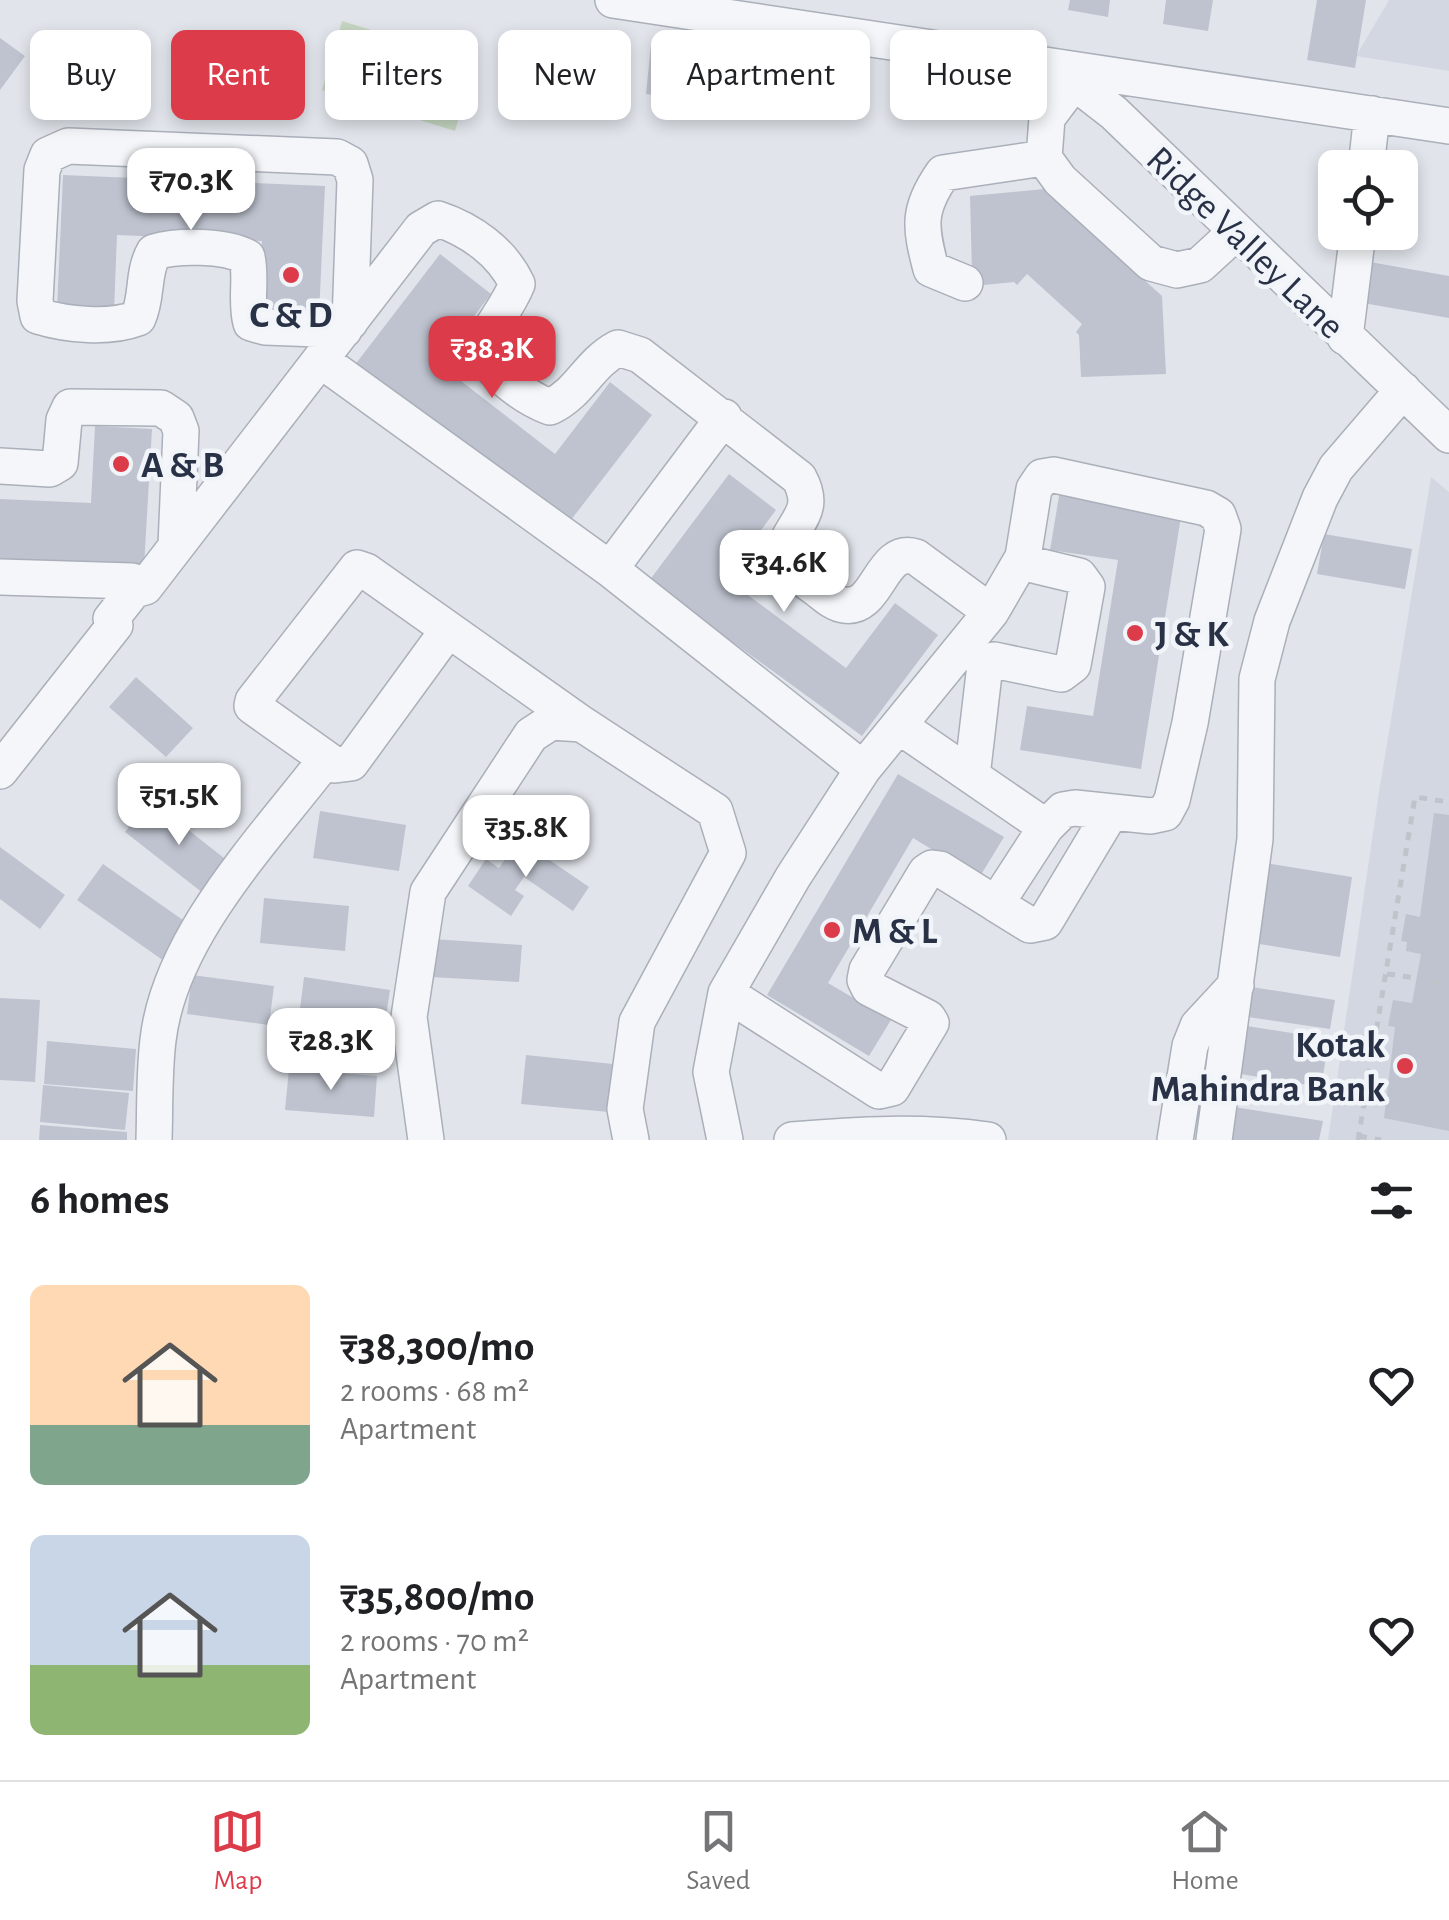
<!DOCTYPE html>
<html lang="en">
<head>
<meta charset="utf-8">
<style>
  body { margin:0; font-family:"Alegreya Sans",sans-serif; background:#f6f6f6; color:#202124; height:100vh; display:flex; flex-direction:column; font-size:38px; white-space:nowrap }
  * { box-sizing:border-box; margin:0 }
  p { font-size:32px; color:#757577 }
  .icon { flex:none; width:55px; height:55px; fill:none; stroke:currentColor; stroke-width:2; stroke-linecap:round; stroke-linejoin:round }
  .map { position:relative; height:1140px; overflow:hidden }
  .panel { display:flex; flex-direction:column; background:#fff; flex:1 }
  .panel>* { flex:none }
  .top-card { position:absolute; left:30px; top:30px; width:1390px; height:90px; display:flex; gap:20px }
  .tools { position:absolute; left:1318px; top:150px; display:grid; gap:20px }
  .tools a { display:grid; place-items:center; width:100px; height:100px; border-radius:15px; background:#fff; box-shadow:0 5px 15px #0003; font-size:50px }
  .price { position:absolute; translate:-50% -85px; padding:0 22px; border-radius:20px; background:#fff; color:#222; font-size:32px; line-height:65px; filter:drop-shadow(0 2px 5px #0008) }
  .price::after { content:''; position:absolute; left:50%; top:60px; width:30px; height:22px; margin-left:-15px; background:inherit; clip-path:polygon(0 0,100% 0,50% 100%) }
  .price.active { background:#dc3b49; color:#fff }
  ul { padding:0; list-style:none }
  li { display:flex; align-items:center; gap:30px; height:250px; padding:0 30px }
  li span { display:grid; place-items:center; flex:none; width:280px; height:200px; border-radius:15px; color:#555 }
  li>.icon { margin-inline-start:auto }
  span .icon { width:120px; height:120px; fill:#fffc; stroke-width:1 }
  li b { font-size:42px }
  h2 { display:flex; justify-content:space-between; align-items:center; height:120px; padding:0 30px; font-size:42px }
  .chip { padding:0 35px; border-radius:15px; background:#fff; box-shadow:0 5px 15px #0003; font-size:35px; line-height:90px }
  .chip.active { background:#dc3b49; color:#fff }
  .tabs { display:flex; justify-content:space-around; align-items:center; height:140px; border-top:2px solid #e0e0e0; background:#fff; font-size:28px; color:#757577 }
  .tabs a { display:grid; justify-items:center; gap:5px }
  .tabs .active { color:#dc3b49 }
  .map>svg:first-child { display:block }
  .built { fill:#d3d7e1 }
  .green { fill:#c6d6c2 }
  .building { fill:#bec3cf }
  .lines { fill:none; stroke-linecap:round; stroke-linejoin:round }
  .minor-casing { stroke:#aaafb9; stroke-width:38 }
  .path { stroke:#c0c3ca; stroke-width:5; stroke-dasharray:8 8; stroke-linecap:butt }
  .minor { stroke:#f5f6f9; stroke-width:35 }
  .poi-dot { fill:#dc3b49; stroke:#f1f4f8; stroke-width:4 }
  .labels { text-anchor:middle; stroke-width:9; stroke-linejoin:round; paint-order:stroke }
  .street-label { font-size:38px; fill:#283145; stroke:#f1f4f8 }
  .poi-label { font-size:38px; font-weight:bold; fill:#283145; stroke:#f1f4f8; text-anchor:start }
</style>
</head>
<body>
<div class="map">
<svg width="1449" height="1140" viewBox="0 0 1449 1140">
  <rect width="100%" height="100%" fill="#e1e5eb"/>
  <!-- built -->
  <path class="built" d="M1389 0H1449V71L1356 56Z
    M1431 477 1449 492V1140H1328L1379 792Z"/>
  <!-- green -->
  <path class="green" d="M342 21 476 62 455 131 322 90Z"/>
  <!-- building -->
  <path class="building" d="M1070 0H1110L1108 17 1068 10Z
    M1166 0H1213L1208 31 1163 24Z
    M1317 0H1366L1355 68 1307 60Z
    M0 38 25 56 0 90Z
    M651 44 752 55 747 105 646 94Z
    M63 175 325 186 319 315 259 312 262 241 117 235 114 311 57 309Z
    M1044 189 1162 296 1166 374 1081 377 1079 335 1076 332 1082 324 1027 274 1017 285 1014 282 984 285 972 275 970 196Z
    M440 254 491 294 438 363 555 454 610 382 652 415 564 529 354 366Z
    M1370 262 1449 276V318L1363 303Z
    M95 426 152 429 144 567 0 560V499L91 503Z
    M729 474 776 510 725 578 846 668 895 603 938 635 862 736 649 581Z
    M1060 490 1182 510 1141 769 1020 750 1027 706 1093 716 1118 560 1050 550Z
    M1324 534 1412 549 1405 589 1317 574Z
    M136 677 193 728 166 757 109 707Z
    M898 774 1004 837 979 878 913 838 828 983 891 1020 869 1056 767 995Z
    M150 800 233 865 208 897 125 832Z
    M320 811 406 825 399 871 313 858Z
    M1434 813 1449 815V1131L1384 1118 1395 1027 1388 1026 1393 1000 1412 1003 1421 954 1406 951 1407 942 1401 941 1406 914 1420 917Z
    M519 839 589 887 573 911 524 877 515 890 524 896 511 916 468 886 486 859 499 868Z
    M0 847 65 895 40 929 0 899Z
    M1265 863 1352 877 1340 957 1253 943Z
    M103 864 190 925 164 961 77 900Z
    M264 898 349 906 345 951 260 943Z
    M433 939 522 945 519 982 431 977Z
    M192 975 274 986 269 1025 187 1014Z
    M304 977 390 990 383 1037 298 1025Z
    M1252 987 1335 1000 1330 1029 1248 1017Z
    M0 998 40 1000 35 1082 0 1080Z
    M1241 1025 1329 1039 1321 1087 1234 1073Z
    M47 1041 136 1049 133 1091 44 1084Z
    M526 1055 613 1064 609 1112 521 1104Z
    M289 1069 377 1076 374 1117 285 1110Z
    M43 1085 129 1093 125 1130 40 1122Z
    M1228 1106 1323 1121 1319 1140H1222Z
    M40 1125 127 1132V1140H39Z"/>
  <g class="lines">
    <defs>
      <path id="minor" d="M613 0 1449 126
        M1052 72 1074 82 1114 113 1449 435
        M1074 82 1047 118 1044 158 1060 180 1151 263 1177 270 1200 265 1236 232
        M1366 168 1372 114
        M965 283 931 269C920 227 917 210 943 173L1044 158
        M344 330 265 327 251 323C245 301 252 279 247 257 224 245 179 245 154 252 142 273 148 296 138 318 109 329 67 325 38 316L35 301 42 170 48 155 68 146 337 157 350 164 355 180 350 322
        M1345 337 1358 232
        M322 361 610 569 863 769 793 877 726 993 711 1072 725 1140
        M0 466 50 469 60 463 64 420 70 407 161 408 176 418 181 431 176 545
        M610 569 724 417
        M0 577 132 581 145 587
        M991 612 1023 557 1034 489 1042 477 1054 475 1206 508 1218 515 1223 529 1190 723 1172 800 1165 813 1151 816 1075 808 1063 810 1046 827
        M448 630 351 763 335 765 252 706 253 701 357 568 366 571 582 724
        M0 771 115 625 111 619 134 590 145 587 421 229 438 219C471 230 502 252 517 284 507 309 489 327 479 352 497 375 523 397 550 407 581 392 588 364 618 348L640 355 799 478C819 514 790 522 781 558 791 571 803 579 817 589 825 595 834 604 844 605 879 611 880 545 916 557L991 612 863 769
        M972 776 985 665 994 660 1061 674 1073 665 1087 587 1079 576 1021 562
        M996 904 1030 925 1045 922 1111 812
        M726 993 879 1091 892 1088 931 1023 928 1018 869 988 865 980 867 970 926 872 932 868 940 869 996 904 1046 827 899 726
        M154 1140C155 1107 154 1073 158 1040 170 936 264 840 326 759
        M426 1140 409 1017 428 892 531 735 551 722 582 724 715 811 728 853 637 1022 625 1109 631 1140
        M792 1140C857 1134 923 1131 988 1140
        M1175 1140 1190 1046 1198 1026 1236 985
        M1214 1140 1255 839 1257 679 1272 621 1320 498 1336 468 1403 390"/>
    </defs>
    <!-- minor casing -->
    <use href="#minor" class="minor-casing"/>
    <!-- path -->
    <path class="path" d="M1387 974 1416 978
      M1433 981 1449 984
      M1359 1136 1381 1140
      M1358 1140 1415 797 1449 802"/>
    <!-- minor -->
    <use href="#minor" class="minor"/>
  </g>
  <!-- markers -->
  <g class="poi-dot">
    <circle cx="291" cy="275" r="10"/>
    <circle cx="121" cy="464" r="10"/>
    <circle cx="1135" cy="633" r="10"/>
    <circle cx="832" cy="930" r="10"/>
    <circle cx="1405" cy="1066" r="10"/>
  </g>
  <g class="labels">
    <!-- street labels -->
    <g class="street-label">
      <text transform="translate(1246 242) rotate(44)" y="13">Ridge Valley Lane</text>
    </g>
    <!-- poi labels -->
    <g class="poi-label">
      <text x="291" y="327" text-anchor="middle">C &amp; D</text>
      <text x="141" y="477">A &amp; B</text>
      <text x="1155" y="646">J &amp; K</text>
      <text x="852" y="943">M &amp; L</text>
      <text x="1385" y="1057" text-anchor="end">Kotak<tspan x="1385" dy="44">Mahindra Bank</tspan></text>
    </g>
  </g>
</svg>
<div class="tools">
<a><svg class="icon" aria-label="locate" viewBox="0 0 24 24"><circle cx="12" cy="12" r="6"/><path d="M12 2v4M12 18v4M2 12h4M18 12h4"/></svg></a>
</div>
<b class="price" style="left:191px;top:233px">₹70.3K</b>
<b class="price active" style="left:492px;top:401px">₹38.3K</b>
<b class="price" style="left:784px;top:615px">₹34.6K</b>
<b class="price" style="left:179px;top:848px">₹51.5K</b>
<b class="price" style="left:526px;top:880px">₹35.8K</b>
<b class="price" style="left:331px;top:1093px">₹28.3K</b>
<div class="top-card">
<a class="chip">Buy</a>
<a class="chip active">Rent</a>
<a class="chip">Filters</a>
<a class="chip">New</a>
<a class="chip">Apartment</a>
<a class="chip">House</a>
</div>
</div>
<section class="panel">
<h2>6 homes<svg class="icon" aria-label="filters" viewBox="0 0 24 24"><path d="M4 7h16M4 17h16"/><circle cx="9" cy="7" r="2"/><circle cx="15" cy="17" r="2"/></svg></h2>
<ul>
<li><span style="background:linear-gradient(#ffd9b3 70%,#7fa58c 0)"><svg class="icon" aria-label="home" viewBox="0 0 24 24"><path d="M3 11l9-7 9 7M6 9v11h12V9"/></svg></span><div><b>₹38,300/mo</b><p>2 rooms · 68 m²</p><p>Apartment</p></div><svg class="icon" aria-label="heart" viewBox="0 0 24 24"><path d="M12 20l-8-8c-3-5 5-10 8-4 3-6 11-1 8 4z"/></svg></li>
<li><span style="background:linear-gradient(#c9d6e8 65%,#8fb573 0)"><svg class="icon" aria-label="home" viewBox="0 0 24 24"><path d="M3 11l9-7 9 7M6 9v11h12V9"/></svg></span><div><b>₹35,800/mo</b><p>2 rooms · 70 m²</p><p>Apartment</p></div><svg class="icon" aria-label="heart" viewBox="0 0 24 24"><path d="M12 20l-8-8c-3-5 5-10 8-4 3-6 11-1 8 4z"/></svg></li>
</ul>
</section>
<nav class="tabs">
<a class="active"><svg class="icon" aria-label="map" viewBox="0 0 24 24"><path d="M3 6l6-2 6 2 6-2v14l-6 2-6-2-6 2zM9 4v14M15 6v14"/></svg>Map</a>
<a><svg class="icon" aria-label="saved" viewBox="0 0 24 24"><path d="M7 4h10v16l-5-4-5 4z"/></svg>Saved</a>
<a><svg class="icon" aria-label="home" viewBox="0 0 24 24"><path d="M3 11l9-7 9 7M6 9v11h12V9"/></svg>Home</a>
</nav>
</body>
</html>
